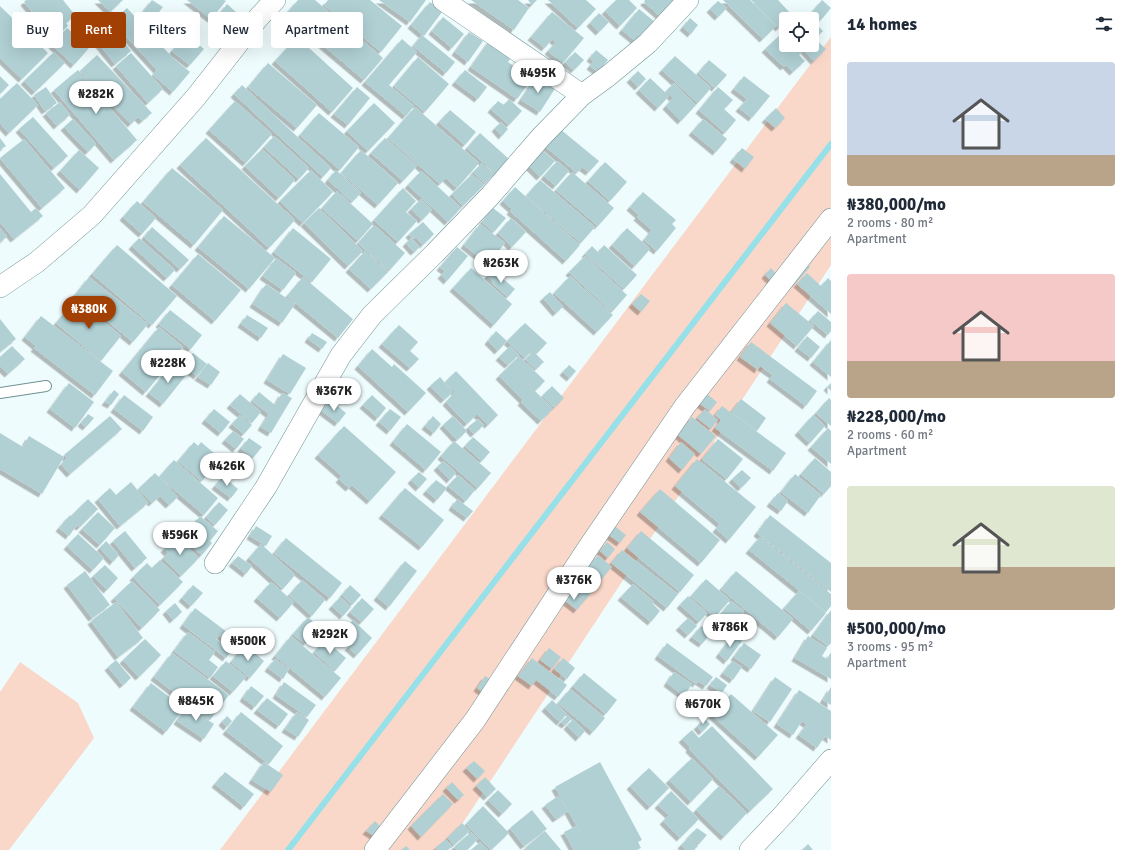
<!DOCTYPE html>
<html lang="en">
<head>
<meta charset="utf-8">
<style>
  body { margin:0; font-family:Signika,sans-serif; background:#f6f6f7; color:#1f2937; height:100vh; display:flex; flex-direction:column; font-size:15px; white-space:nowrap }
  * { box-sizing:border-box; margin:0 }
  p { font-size:13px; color:#747a83 }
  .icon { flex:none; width:22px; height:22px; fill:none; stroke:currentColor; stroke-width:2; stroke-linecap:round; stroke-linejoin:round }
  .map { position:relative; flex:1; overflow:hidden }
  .drawer { display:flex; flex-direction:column; background:#fff; width:300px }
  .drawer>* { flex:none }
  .top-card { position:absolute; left:12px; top:12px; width:380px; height:36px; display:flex; gap:8px }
  .tools { position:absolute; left:779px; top:12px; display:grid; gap:8px }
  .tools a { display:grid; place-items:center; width:40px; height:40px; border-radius:4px; background:#fff; box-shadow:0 4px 16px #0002; font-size:20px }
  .price { position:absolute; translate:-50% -34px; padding:0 9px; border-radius:14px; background:#fff; color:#222; font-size:13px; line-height:26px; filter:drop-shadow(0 1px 2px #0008) }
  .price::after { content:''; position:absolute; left:50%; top:24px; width:12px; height:9px; margin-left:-6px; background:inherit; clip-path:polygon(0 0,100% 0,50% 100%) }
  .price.active { background:#a23f02; color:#fff }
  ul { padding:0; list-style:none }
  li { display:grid; align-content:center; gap:8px; height:212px; padding:0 16px }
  li span { display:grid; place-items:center; height:124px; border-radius:4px; color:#555 }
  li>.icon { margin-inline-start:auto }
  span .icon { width:72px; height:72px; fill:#fffc; stroke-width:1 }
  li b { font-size:17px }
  h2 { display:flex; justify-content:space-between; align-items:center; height:48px; padding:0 16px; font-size:17px }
  .pill { padding:0 14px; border-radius:4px; background:#fff; box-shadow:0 4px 16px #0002; font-size:14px; line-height:36px }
  .pill.active { background:#a23f02; color:#fff }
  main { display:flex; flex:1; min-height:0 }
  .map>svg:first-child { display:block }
  .green { fill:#f9d7c9 }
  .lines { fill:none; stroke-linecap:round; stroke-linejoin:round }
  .stream { stroke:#95e0e9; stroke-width:6 }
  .building { fill:#b0d0d4; fill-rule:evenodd; filter:url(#shadow) }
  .lane-casing { stroke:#719093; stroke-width:12 }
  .street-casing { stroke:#719093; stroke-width:22 }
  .lane { stroke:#fff; stroke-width:10 }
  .street { stroke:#fff; stroke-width:21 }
</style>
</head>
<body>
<main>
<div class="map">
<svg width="831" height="850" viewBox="0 0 831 850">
  <defs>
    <filter id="shadow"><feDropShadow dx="-3.5" dy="3.5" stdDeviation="0" flood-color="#0004"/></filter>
  </defs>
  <rect width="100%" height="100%" fill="#effcfd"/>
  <!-- green -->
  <path class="green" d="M831 37V265L445 850H220Z
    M20 662 78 703 94 738 9 850H0V692Z"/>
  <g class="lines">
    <!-- stream -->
    <path class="stream" d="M288 850 831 144"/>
  </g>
  <!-- building -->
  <path class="building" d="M26 0H63L75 15 66 23 68 26 54 38 24 2Z
    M98 0H123L110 12Z
    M152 0 163 7 151 22 141 14Z
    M187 0H224L226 1 211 19Z
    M298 0H315L383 58 364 80 286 14Z
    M328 0H370L402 26 381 52 324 5Z
    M379 0H426L410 22Z
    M471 0H518L529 8 514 30Z
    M528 0H537L532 5Z
    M548 0H586L596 9 578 28Z
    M616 0H629L637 8 620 26 605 11Z
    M645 0H676L661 17 644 2Z
    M723 0H750L776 26 763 39Z
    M751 0H778L792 15 788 19H786V21L779 28Z
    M822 0 831 8 821 20 812 12Z
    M718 1 727 8 718 17 710 9Z
    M430 2 442 12 424 36 411 25Z
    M227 4 236 12 223 28 214 21Z
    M0 6 48 53 22 79 0 58Z
    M127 8 172 57 190 72 173 92 153 75 157 70 112 21Z
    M639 9 655 22 638 43 622 30Z
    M552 12 584 38 563 63 548 51 556 42 552 39 545 48 531 37Z
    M599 13 609 22 599 32 590 23Z
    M805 13 811 19H799Z
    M443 17 464 34 452 48 432 31Z
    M690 18 698 25 691 34 683 27Z
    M165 19 179 30 172 39 158 28Z
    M812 20 823 31 815 39 826 49 814 61 804 50 799 55 805 61 793 72 786 65 784 67 765 49 780 35 781 37 786 32V45H812Z
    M110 25 131 51 115 64 94 38Z
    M67 28 89 48 74 65 52 45Z
    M469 32 483 41 468 62 455 52Z
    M186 34 204 49 190 65 172 51Z
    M422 35 455 62 446 73 413 46Z
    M297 37 353 88 332 112 275 61Z
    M402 39 417 52 389 85 414 106 406 116 365 82Z
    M490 40 512 56 508 62 532 79 517 99 471 67Z
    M596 50 608 60 598 72 590 66 594 61 590 58Z
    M54 52 65 63 35 92 24 81Z
    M575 52 584 60 574 70 565 62Z
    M131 53 163 89 148 103 116 66Z
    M97 55 152 113 142 121 138 117 131 124 80 71Z
    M675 56 711 88 698 103 662 70Z
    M418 57 449 84 425 112 394 86Z
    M709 60 727 75 715 88 698 73Z
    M268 63 317 105 297 128 248 87Z
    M78 70 137 140 114 160 54 90Z
    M465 70 487 87 478 99 455 82Z
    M638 71 646 79 638 87 630 79Z
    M537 75 556 87 540 112 521 100Z
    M0 76 9 85 0 94Z
    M744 76 770 96 752 118 739 108 747 99 734 89Z
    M650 78 669 96 658 108 639 90Z
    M17 83 38 105 9 133 0 123V99Z
    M674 83 696 105 681 121 666 106 673 98 666 91Z
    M242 85 331 168 323 177 234 94Z
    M46 87 57 103 45 111 34 95Z
    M357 87 370 98 348 125 334 114Z
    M718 87 733 100 724 109 736 120 725 133 699 110Z
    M509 99 522 111 509 125 491 109 498 101 504 105Z
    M235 101 272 134 246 163 209 130Z
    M60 102 70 115 57 126 46 113Z
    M374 103 395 123 368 151 347 131Z
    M415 107 479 163 457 188 446 178 440 184 388 138Z
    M776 108 785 118 775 128 765 119Z
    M450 110 476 132 465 145 439 122Z
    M319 113 359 147 340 170 300 135Z
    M33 117 68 156 54 168 19 129Z
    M73 119 96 144 88 152 64 127Z
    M703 119 727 139 716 152 692 132Z
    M501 122 508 129 502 136 495 128Z
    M560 129 599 161 589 172 582 167 577 173 546 147Z
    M480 133 509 159 496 174 467 148Z
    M274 136 309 168 299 179 264 147Z
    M0 138 6 146 0 150Z
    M206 138 295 220 269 248 180 165Z
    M385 138 417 166 403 181 371 153Z
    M24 139 65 188 42 208 0 158Z
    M742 148 754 157 745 169 733 159Z
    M262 149 295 180 279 198 245 166Z
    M79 150 99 168 80 190 60 171Z
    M361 150 398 183 378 205 341 173Z
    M542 150 555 161 540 177 528 165Z
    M557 161 569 171 556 186 544 176Z
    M605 162 627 182 610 201 588 181Z
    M482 163 494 174 485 184 473 172Z
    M172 168 223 210 194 245 143 202Z
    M311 170 333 192 303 223 280 201Z
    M336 170 361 193 352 202 328 180Z
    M421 171 461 208 448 222 408 185Z
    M572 172 614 208 598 226 556 190Z
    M0 174 31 212 36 208 43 216 14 239 0 222Z
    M472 174 484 185 463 206 452 194Z
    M540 180 595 227 581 243 526 196Z
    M515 187 580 245 566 261 510 211 512 209 503 201Z
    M403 188 416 201 406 212 417 221 398 242 374 220Z
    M337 191 373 224 358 241 322 208Z
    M643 192 676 220 672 224 676 228 657 251 644 240 652 230 637 217 639 215 630 207Z
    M421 199 432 210 422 220 411 209Z
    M137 201 156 218 142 234 123 217Z
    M319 208 363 251 348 266 304 223Z
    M493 208 506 218 494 232 482 222Z
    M224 216 275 258 249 289 198 247Z
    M511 218 526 232 512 247 498 233Z
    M423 222 434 234 423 245 416 237 413 239 409 234Z
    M480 224 505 243 488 264 464 245Z
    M374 225 405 253 389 271 358 243Z
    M152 227 189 260 180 269 144 237Z
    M0 228 7 237 0 242Z
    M293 228 331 259 312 282 274 252Z
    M627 228 650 249 635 266 612 245Z
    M139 238 175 270 167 278 132 246Z
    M411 238 420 247 414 252 406 243Z
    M117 245 177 296 152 325 92 274Z
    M604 245 637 275 624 289 585 254 592 246 598 252Z
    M457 247 468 256 447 281 441 275 445 271 440 267Z
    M365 251 388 272 371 289 349 269Z
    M198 254 241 290 215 321 172 285Z
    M585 256 627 295 612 312 569 272Z
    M276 258 296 273 283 290 263 276Z
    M802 259 810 267 795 284 787 276Z
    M471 268 512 304 494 325 453 288Z
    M771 268 777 275 771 281 765 275Z
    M493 270 515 289 508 297 492 283 493 281 487 276Z
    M807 273 821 286 828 278 831 281V314L797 284Z
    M570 276 613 315 597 332 554 293Z
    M89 277 148 324 133 342 75 295Z
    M303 277 353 319 338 338 287 296Z
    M266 284 295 304 282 323 253 304Z
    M550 292 563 307 556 313 543 298Z
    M641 294 650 301 641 312 632 304Z
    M76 299 121 336 101 361 56 323Z
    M786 303 814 326 797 346 770 323Z
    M170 310 202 335 191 349 159 324Z
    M818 311 831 322V331L828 335 810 320Z
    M247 315 268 328 261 338 241 324Z
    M41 316 113 371 95 395 34 348 36 346 25 337Z
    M0 319 16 339 0 352Z
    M525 323 547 343 536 354 544 362 536 369 525 359 534 351 533 350 525 358 507 341Z
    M399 325 418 342 410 351 419 359 410 368 382 344Z
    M159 327 183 347 146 392 122 372Z
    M496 331 507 341 498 351 488 341Z
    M312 333 327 342 322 349 308 339Z
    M807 336 820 347 811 358 798 348Z
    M831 340V377L813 362Z
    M751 342 817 391 806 406 770 379 773 375 760 366 758 370 740 357Z
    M12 346 25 359 8 374 0 366V357Z
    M510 346 519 355 508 365 499 357Z
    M372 349 392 367 394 364 426 393 408 412 358 366Z
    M193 353 207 364 197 376 183 365Z
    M283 354 306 368 290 394 267 380Z
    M519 356 545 381 535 391 553 409 541 421 521 402 523 400 499 376Z
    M173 363 187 374 163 404 149 393Z
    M208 363 220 372 211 385 198 377Z
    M569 365 576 371 570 378 563 372Z
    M456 371 498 415 488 425 477 414 467 424 446 402 455 392 445 382Z
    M440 377 453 392 444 400 430 386Z
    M69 383 94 402 75 428 50 409Z
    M831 383V391L827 387Z
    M552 386 564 398 554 408 542 396Z
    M114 390 119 394 111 405 105 402Z
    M259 392 275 405 282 393 292 398 271 433 261 427 269 414 252 401Z
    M240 394 261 412 252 423 230 405Z
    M707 394 717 402 710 411 700 404Z
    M124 395 153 417 143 431 114 409Z
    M372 395 386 408 378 418 363 405Z
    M829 398 831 400V426L816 413Z
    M741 399 766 418 757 431 731 412Z
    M330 400 346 413 338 423 322 411Z
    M722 406 786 453 773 471 715 428 721 420 715 415Z
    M214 409 230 422 221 433 205 420Z
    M390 409 401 417 390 431 379 422Z
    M705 409 718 420 711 429 697 418Z
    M88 414 94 418 86 427 81 423Z
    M240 415 252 425 244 434 232 424Z
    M813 415 825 426 810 443 798 432Z
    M110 416 122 429 70 474 61 464 67 458 64 455Z
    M433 416 441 424 434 433 425 426Z
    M453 416 467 431 457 440 443 425Z
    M692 417 716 436 701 454 678 435Z
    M478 419 484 425 474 434 468 427Z
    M407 424 441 452 426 470 393 442Z
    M344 426 396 472 370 501 352 485 349 488 339 479 342 476 318 455Z
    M828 428 831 431V464L811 447Z
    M233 431 244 439 236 449 225 440Z
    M0 433 23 447 29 436 64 457 42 494 0 469Z
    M473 437 490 452 482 461 465 446Z
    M249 438 262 447 253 458 241 448Z
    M718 439 743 459 727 479 702 459Z
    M454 441 491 473 478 488 441 456Z
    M194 442 198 446 201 442 221 459 202 481 178 461Z
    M681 442 695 454 682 470 669 458Z
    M815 458 831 472V486L824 494 801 474Z
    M697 459 756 507 729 540 716 529 720 524 675 486Z
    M174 460 218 498 204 515 159 477Z
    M443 461 456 473 450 480 437 467Z
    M742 470 751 478 741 488 732 479Z
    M419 472 427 479 419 488 411 480Z
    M155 473 178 497 169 505 160 496 152 503 138 489Z
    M795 474 821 495 808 513 781 492Z
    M458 475 475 490 466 501 448 486Z
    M223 476 238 489 231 498 215 486Z
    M436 480 447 488 437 500 426 491Z
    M131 482 148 503 120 526 98 499 110 488 116 495Z
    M405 488 444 520 422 547 382 515Z
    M660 489 720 540 701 563 640 512Z
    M778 493 788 501 781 511 770 503Z
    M88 499 98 509 80 527 77 525 69 536 59 528 70 515 71 516Z
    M457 499 473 511 467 518 452 507Z
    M219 502 228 510 215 525 206 517Z
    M98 512 115 528 100 545 82 529Z
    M770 515 831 563V592L757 533Z
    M200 516 218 531 210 541 212 543 202 555 183 538 193 527 192 526Z
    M612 524 626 535 620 543 606 533Z
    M256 526 272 536 266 546 250 536Z
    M125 531 147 558 135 568 113 541Z
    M641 531 694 575 680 592 627 548Z
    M78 534 104 558 93 570 67 546Z
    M177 536 199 558 181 576 163 558 168 553 164 549Z
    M760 537 831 594V606L826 612 749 550Z
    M286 538 342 583 330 598 274 553Z
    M106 541 119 555 113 562 100 548Z
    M607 542 615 549 608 558 600 551Z
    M261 544 295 575 283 589 249 558Z
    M622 550 678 594 667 608 611 563Z
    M598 555 612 567 601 580 587 568Z
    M238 556 252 566 246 574 232 563Z
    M160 560 183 582 160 605 133 577 147 563 152 568Z
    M405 561 417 571 389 607 377 597Z
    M105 565 118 578 107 590 93 576Z
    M85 571 110 605 92 618 67 585Z
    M736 571 793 619 778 637 721 589Z
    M706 579 730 600 715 617 691 596Z
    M302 580 325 600 312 616 289 595Z
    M132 581 160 610 142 628 114 598Z
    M271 582 294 602 280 618 257 598Z
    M578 584 591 593 585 601 572 591Z
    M633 584 654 602 653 604 660 611 651 622 621 597Z
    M193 585 203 593 191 606 182 598Z
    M350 585 361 595 352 605 342 595Z
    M799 591 826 613 811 631 784 608Z
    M571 592 584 601 577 610 564 600Z
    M688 596 707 613 699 622 680 605Z
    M340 597 351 607 343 616 332 606Z
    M362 598 374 609 362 622 350 612Z
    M731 601 744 611 731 628 718 618Z
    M116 602 143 638 118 657 91 621Z
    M175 603 182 612 173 620 166 611Z
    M195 608 239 641 226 658 183 625ZM219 635 230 643 227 647 216 639Z
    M831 610V643L828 646 813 635Z
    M308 617 320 628 305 644 293 634Z
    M688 618 697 626 688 635 679 627Z
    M353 620 372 638 357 655 348 647 355 640 344 629Z
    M701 626 711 633 702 644 692 637Z
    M188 632 215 652 209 660 218 667 210 678 174 651Z
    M733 635 742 641 727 661 719 654Z
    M291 636 341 678 325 697 275 656Z
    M808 636 827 648 822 656 827 659 831 652V679L795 658Z
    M145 639 161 655 139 677 123 660Z
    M325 640 346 658 335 671 314 652Z
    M667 643 713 677 706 686 698 681 696 684 658 656Z
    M744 643 761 655 751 669 734 657Z
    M245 645 264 661 250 678 231 662Z
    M549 648 561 657 552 669 540 660Z
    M172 653 229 695 210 720 154 677Z
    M532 658 567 685 558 697 536 680 532 686 518 676Z
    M563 658 575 668 567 679 554 669Z
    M275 659 289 669 283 679 268 668Z
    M116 660 131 678 123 685 108 667Z
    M226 661 246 677 233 692 213 676Z
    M732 661 742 667 733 680 723 673Z
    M674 672 692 684 684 696 667 683Z
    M584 673 617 700 606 714 573 686Z
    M485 676 495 682 487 695 477 688Z
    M716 677 727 685 722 693 710 685Z
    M775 677 792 689 770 722 753 711Z
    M284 682 316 705 307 717 276 695Z
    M151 683 184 708 166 732 133 707Z
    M251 686 264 696 255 707 243 698Z
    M831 687V705L823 700Z
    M570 689 605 718 593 732 558 703Z
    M799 690 831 711V740L825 736 817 748 799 735 807 724 802 721 793 735 777 724Z
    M731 694 778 735 758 757 712 715Z
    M267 698 288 714 279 726 257 710Z
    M552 700 567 714 560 722 545 708Z
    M187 706 214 724 204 739 177 721Z
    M241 712 283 746 269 764 226 731Z
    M297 712 309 720 298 737 285 729Z
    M568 715 572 719 565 725 561 722Z
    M227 716 232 721 227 727 222 722Z
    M573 719 585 731 579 738 567 726Z
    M705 719 710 724 702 732 697 726Z
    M712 726 773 789 750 811 689 749 690 747 682 739 692 730 699 738Z
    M692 758 713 779 691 802 669 780Z
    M474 761 485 771 477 779 466 768Z
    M264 762 283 775 271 792 252 780Z
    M600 762 642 840 638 842 641 848 637 850H574L564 832 576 826 585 841 555 787Z
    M649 768 669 788 650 807 630 786Z
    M225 772 254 794 244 807 215 784Z
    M485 777 496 789 487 797 476 786Z
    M452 782 464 795 458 800 446 788Z
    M719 786 747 813 724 837 696 810Z
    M498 790 512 804 502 814 488 800Z
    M671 791 699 819 680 838 663 821 669 815 658 805Z
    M443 794 453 804 421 837 411 826Z
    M558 796 568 811 556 819 545 805Z
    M483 806 509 833 491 850 466 824Z
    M532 810 547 829 524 846 510 828Z
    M375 821 381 827 374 836 366 831Z
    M462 823 470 831 454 845 447 838Z
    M697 828 707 835 699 844 689 836Z
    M545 831 561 850H527L525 848Z
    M471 832 478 839 467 850H458L454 847Z
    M689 837 698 846 694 850H686L681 845Z
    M446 839 452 846 448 850H437L435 848Z
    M480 842 488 850H471Z
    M808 844 813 850H802Z
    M406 846 410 850H401Z"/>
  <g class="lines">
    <defs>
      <path id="lane" d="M0 393 46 386"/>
      <path id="street" d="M443 0 582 95
        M0 287 37 262 92 215 196 97 258 18 275 0
        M215 563 266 487 341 355 372 315 435 253 490 196 541 137 582 95 608 76 648 43 688 0
        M375 850 475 720 588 548 685 406 831 219
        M750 850 784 814 831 760"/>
    </defs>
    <!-- lane casing -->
    <use href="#lane" class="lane-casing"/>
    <!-- street casing -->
    <use href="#street" class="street-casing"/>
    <!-- lane -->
    <use href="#lane" class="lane"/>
    <!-- street -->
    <use href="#street" class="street"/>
  </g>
</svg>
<div class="tools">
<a><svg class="icon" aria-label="locate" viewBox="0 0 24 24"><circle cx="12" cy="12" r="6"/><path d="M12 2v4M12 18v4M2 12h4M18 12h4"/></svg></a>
</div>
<b class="price" style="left:538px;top:94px">₦495K</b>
<b class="price" style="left:96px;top:115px">₦282K</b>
<b class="price" style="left:501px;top:284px">₦263K</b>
<b class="price active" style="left:89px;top:330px">₦380K</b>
<b class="price" style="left:168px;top:384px">₦228K</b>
<b class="price" style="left:334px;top:412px">₦367K</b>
<b class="price" style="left:227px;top:487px">₦426K</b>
<b class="price" style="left:180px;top:556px">₦596K</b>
<b class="price" style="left:574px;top:601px">₦376K</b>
<b class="price" style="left:730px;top:648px">₦786K</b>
<b class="price" style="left:330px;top:655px">₦292K</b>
<b class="price" style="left:248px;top:662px">₦500K</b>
<b class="price" style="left:196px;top:722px">₦845K</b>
<b class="price" style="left:703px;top:725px">₦670K</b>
<div class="top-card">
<a class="pill">Buy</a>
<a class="pill active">Rent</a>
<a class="pill">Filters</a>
<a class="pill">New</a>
<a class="pill">Apartment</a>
</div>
</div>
<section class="drawer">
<h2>14 homes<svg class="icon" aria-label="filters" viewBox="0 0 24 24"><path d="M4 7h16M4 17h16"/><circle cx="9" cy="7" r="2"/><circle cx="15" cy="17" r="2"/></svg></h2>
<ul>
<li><span style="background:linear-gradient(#c9d6e8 75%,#b9a48a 0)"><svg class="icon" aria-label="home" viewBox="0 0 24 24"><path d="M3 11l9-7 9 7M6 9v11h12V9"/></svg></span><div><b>₦380,000/mo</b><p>2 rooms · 80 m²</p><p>Apartment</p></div></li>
<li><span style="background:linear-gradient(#f6c9c9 70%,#b9a48a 0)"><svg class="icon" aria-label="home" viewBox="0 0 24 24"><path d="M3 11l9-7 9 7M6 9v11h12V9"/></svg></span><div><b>₦228,000/mo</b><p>2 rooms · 60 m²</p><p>Apartment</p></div></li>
<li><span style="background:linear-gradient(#dfe7d0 65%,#b9a48a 0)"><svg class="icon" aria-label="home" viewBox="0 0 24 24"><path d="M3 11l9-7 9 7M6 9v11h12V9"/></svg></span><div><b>₦500,000/mo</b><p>3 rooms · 95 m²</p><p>Apartment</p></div></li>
</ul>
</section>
</main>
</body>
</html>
